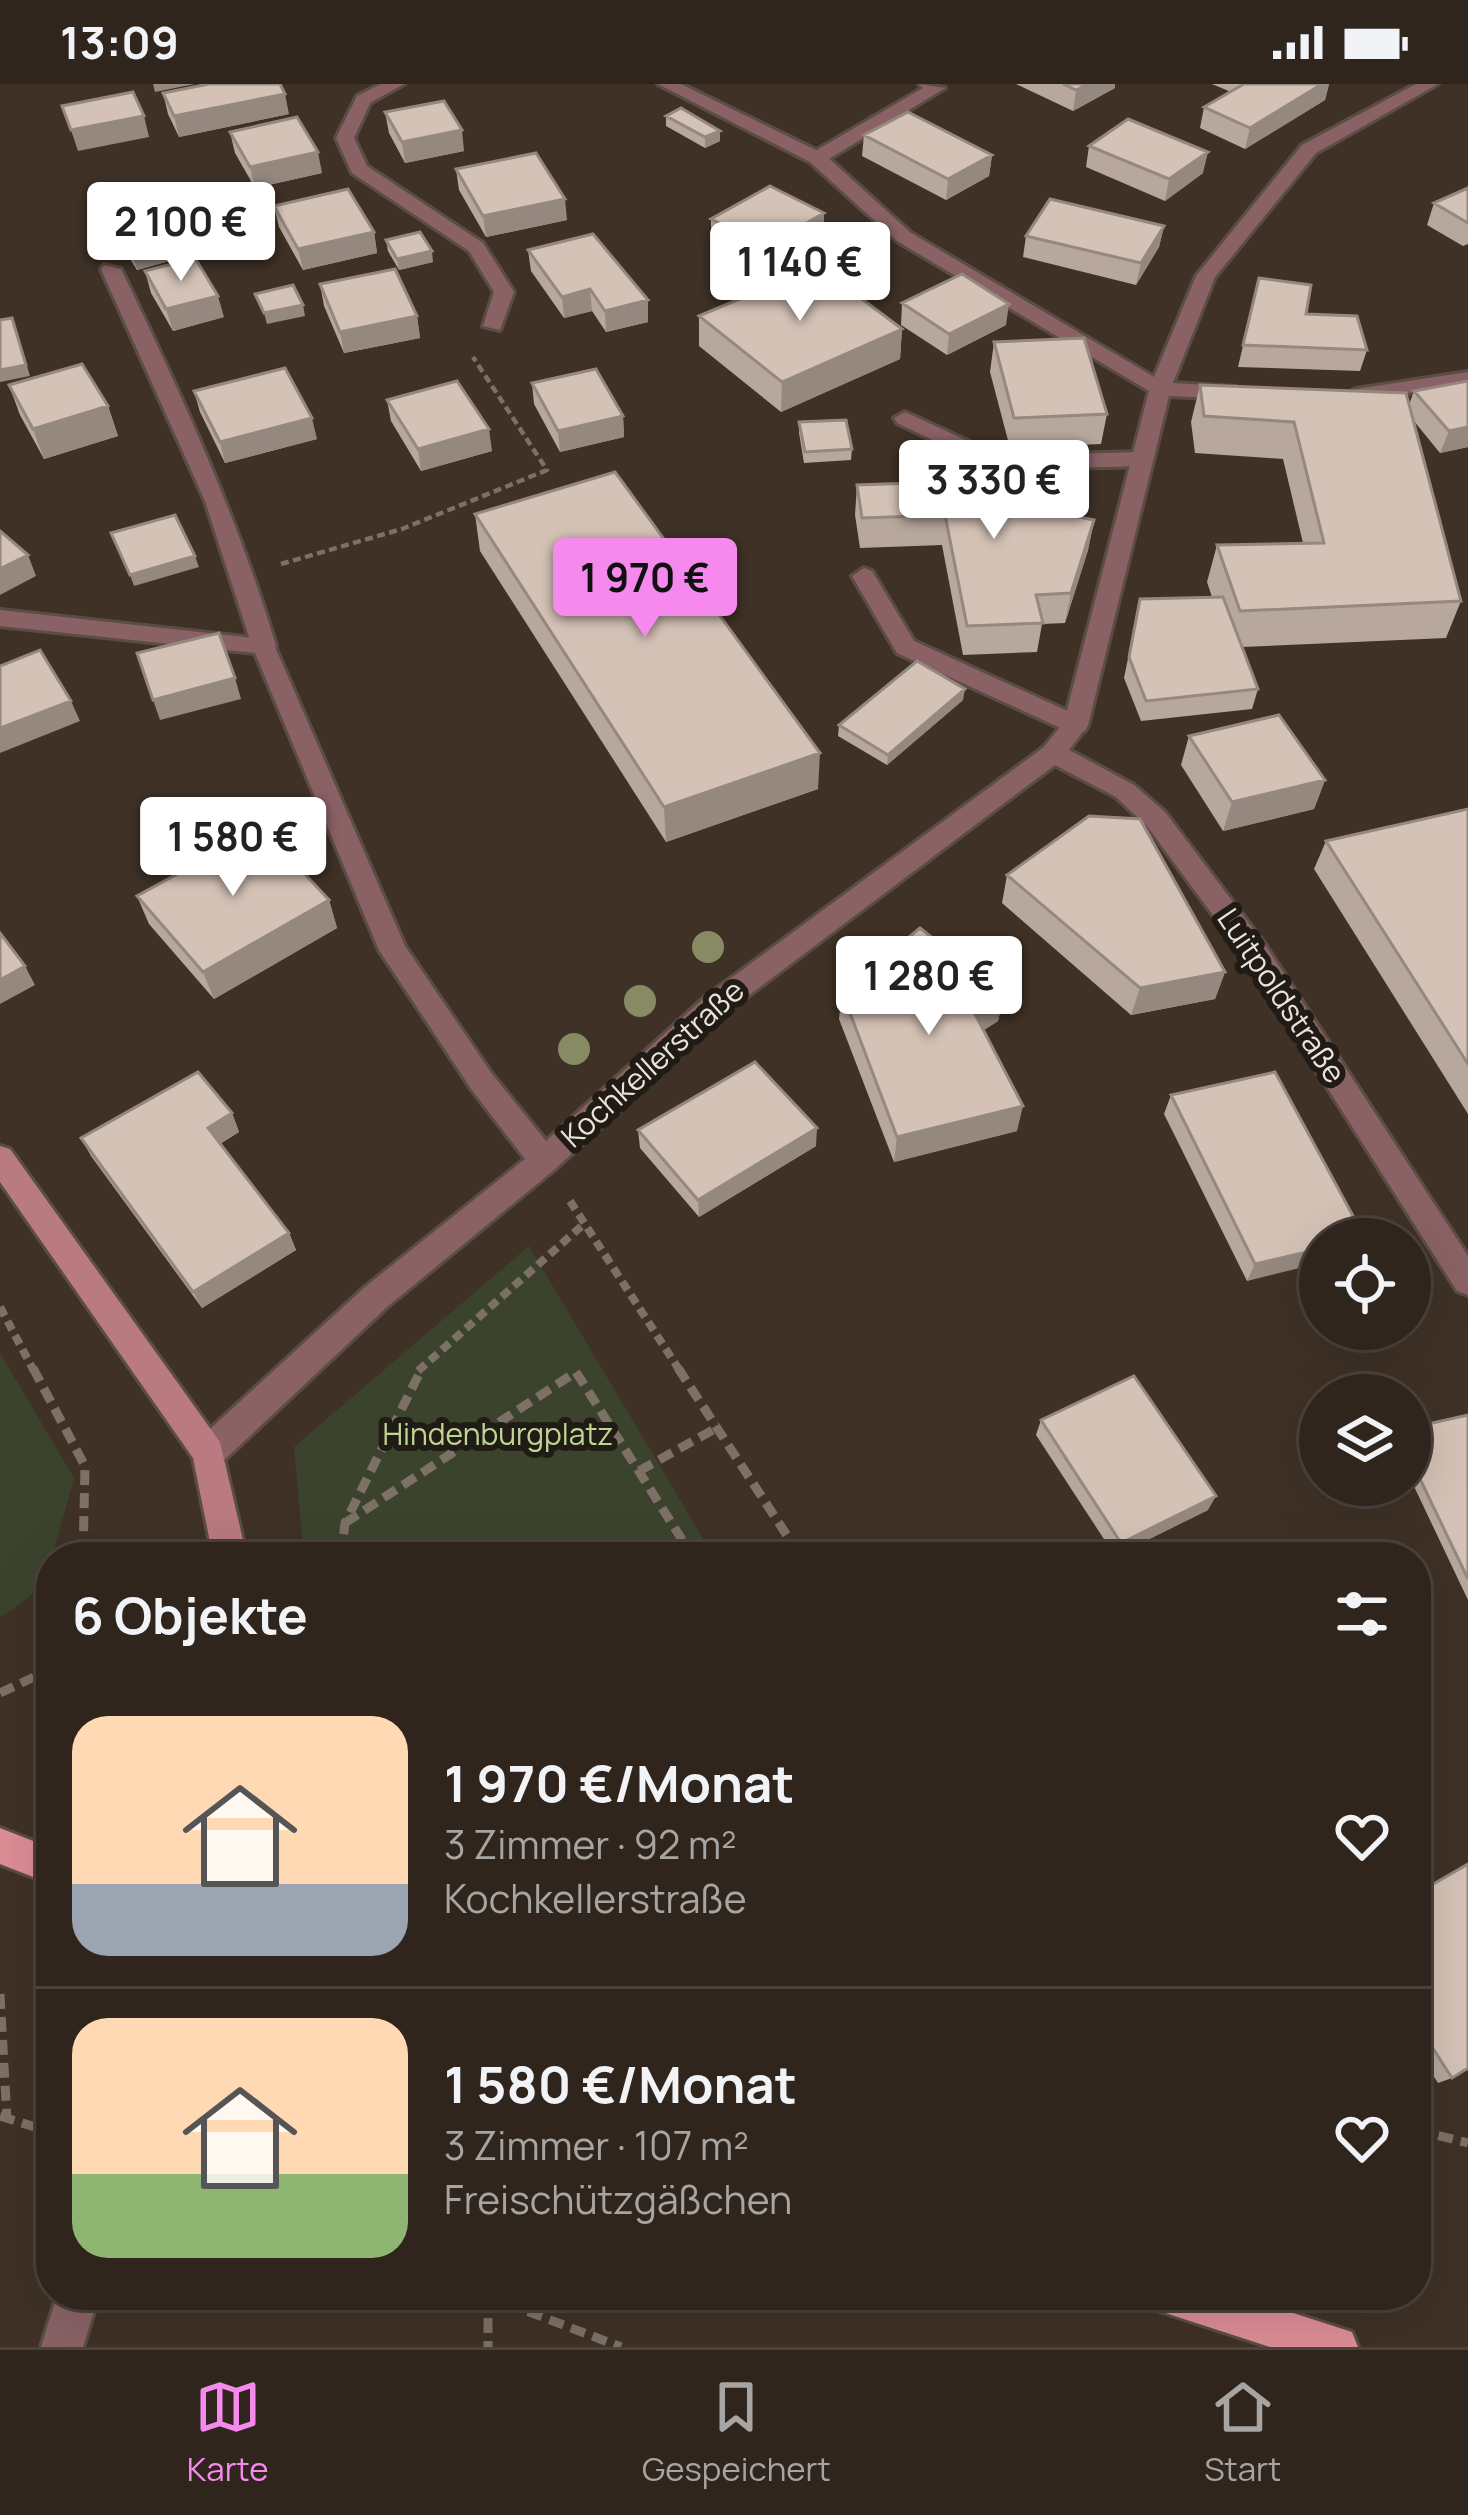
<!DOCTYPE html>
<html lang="de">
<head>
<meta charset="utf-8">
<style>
  body { margin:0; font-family:Manrope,sans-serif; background:#3b3129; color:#f1f3f6; height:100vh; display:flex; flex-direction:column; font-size:45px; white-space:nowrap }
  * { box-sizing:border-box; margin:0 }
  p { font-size:39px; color:#a7a5a3 }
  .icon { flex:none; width:66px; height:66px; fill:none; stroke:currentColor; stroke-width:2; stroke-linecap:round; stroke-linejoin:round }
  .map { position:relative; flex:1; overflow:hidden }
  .panel { position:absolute; left:36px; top:1458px; width:1395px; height:768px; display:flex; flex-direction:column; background:#2f251c; border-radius:48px; box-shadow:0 12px 48px #0002,0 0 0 3px #4a423b }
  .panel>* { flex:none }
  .controls { position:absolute; left:1299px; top:1134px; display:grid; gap:24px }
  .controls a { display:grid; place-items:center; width:132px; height:132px; border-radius:50%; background:#2f251c; box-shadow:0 12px 48px #0002,0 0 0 3px #4a423b; font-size:60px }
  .price { position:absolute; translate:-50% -102px; padding:0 27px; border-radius:12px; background:#fff; color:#222; font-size:39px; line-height:78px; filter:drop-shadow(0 3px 6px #0008) }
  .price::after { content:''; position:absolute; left:50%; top:72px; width:36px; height:27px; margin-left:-18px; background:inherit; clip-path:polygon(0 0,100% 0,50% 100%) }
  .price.selected { background:#f689ee; color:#111 }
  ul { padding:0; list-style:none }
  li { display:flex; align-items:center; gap:36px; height:300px; padding:0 36px }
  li+li { border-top:3px solid #4a423b }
  li span { display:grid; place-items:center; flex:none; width:336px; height:240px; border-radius:36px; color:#555 }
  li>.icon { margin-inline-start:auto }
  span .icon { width:144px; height:144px; fill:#fffc; stroke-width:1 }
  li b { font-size:51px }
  h2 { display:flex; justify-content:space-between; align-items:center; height:144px; padding:0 36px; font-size:51px }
  .status { display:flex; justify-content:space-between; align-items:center; height:84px; padding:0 60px; background:#2f251c; direction:ltr }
  .status svg { height:33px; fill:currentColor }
  .menu { display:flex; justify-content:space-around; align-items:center; height:168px; border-top:3px solid #4a423b; background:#2f251c; font-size:33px; color:#a7a5a3 }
  .menu a { display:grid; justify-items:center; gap:6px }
  .menu .selected { color:#f689ee }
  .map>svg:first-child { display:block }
  .green { fill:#3c432d }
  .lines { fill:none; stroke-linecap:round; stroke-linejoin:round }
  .lane-casing { stroke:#5b4d43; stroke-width:6 }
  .street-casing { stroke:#5b4d43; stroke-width:6 }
  .secondary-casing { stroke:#5b4d43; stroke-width:6 }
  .primary-casing { stroke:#5b4d43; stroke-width:6 }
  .path-far2 { stroke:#7d7067; stroke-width:4.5; stroke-dasharray:8 4.5; stroke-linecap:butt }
  .path-far1 { stroke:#7d7067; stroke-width:8; stroke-dasharray:10 6; stroke-linecap:butt }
  .path { stroke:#7d7067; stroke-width:9; stroke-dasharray:15 8; stroke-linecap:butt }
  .lane { fill:#8a6266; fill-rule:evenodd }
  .street { fill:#8a6266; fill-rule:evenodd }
  .secondary { fill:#b97a81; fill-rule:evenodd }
  .primary { fill:#dd8d96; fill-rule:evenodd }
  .tree { fill:#868b63 }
  .wall { fill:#b7a79d }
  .shaded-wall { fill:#95887f }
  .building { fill:#d5c2b6; stroke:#95887f; stroke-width:3 }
  .labels { text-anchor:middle; stroke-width:12; stroke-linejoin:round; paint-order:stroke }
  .street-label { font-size:30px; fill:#ebe2db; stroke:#211b15 }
  .park-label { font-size:30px; fill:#c0d495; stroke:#211b15 }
</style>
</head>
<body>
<div class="status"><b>13:09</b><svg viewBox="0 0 49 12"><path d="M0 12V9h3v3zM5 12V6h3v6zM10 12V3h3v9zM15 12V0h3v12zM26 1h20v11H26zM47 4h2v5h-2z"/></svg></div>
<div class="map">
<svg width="1468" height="2263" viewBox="0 0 1468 2263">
  <rect width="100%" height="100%" fill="#3f3126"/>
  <!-- green -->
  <path class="green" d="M529 1162 714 1473H304L294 1363Z
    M0 1269 74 1394 44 1502 0 1534Z"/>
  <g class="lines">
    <defs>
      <path id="lane" d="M919 0 945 4 824 78H810V70L923 4Z
        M104 181 121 185C180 308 237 431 276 562L272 568 264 570 252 562 205 417 101 185Z
        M905 328 1000 372 1142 368 1153 375 1142 382 996 386 897 339 894 334Z
        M864 484 872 487 914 557 1085 635 1088 641 1085 647H1067L897 569 852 492Z"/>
      <path id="street" d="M381 0H404L370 19 354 54 367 82 483 159 514 208 500 246 483 242 494 208 469 167 352 89 336 54 357 12Z
        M658 0H681L824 70 911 149 1154 293 1196 192 1302 61 1416 0H1438L1316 69 1215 193 1173 299 1236 303 1247 309 1236 315 1169 312 1088 641 1069 666 1134 701 1165 728 1264 859 1468 1172V1211L1457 1207 1244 873 1147 742 1116 713 1055 681 724 930 554 1086 387 1223 220 1380 208 1384 196 1380 192 1369 196 1358 365 1203 525 1075 472 1006 379 866 255 569 0 542V526L272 556 405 862 492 990 546 1057 704 914 1044 663 1064 638 1149 307 897 157 810 78Z
        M1468 288V300L1356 317 1345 311 1356 305Z
        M57 2211H99L83 2263H41Z"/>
      <path id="secondary" d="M0 1062 10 1065 220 1358 247 1473H213L193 1374 0 1098Z"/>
      <path id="primary" d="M0 1744 51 1764V1800L0 1780Z
        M1150 2211H1238L1352 2248 1358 2263H1270L1156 2226Z"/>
    </defs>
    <!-- lane casing -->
    <use href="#lane" class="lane-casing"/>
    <!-- street casing -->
    <use href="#street" class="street-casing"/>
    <!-- secondary casing -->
    <use href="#secondary" class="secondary-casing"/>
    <!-- primary casing -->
    <use href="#primary" class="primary-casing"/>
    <!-- path-far2 -->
    <path class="path-far2" d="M281 480 402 445 547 386 473 273"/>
    <!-- path-far1 -->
    <path class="path-far1" d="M570 1117 680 1287
      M0 1223 34 1287
      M418 1287 585 1139"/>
    <!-- path -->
    <path class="path" d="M33 1284 85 1382 83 1473
      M678 1284 801 1473
      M639 1387 720 1342
      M345 1439 576 1288 693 1473
      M341 1473 345 1439 422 1284
      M0 1609 32 1594 51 1576
      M0 1910 7 2035
      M0 2032 51 2048
      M1416 2046 1468 2059
      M485 2211 621 2263
      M488 2211V2263"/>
    <!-- lane -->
    <use href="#lane" class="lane"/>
    <!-- street -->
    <use href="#street" class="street"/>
    <!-- secondary -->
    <use href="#secondary" class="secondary"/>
    <!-- primary -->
    <use href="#primary" class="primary"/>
  </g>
  <!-- trees -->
  <g class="tree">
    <circle cx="708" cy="863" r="16"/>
    <circle cx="640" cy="917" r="16"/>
    <circle cx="574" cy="965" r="16"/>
  </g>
  <!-- wall -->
  <path class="wall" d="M1016 0H1115V4L1073 27Z
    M1212 0H1329L1325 16 1245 65 1200 44 1204 23 1231 8Z
    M163 9 289 30 179 53 168 30Z
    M385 28 464 67 405 79 389 49Z
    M666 32 720 57 705 64 666 42Z
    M230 48 322 89 255 104 235 69Z
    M864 51 992 71 989 92 946 116 862 72Z
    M1089 62 1203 89 1165 117 1086 83Z
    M456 85 567 136 486 153 459 106Z
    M1468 104V160L1463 162 1427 141 1434 119Z
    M274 122 374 148 377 169 303 186 279 143Z
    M824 129 823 150 812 156 830 188 827 189 902 245 900 275 781 328 699 262V232L789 194 711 156V135Z
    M1164 142 1159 163 1136 201 1023 173 1026 152Z
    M122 156 173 176 137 186 125 167Z
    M386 156 433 178 399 186 388 167Z
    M528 166 648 216V238L606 248 592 227 564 234 531 187Z
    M145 187 224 233 173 247 151 209Z
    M1259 194 1306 230 1367 266 1360 287 1238 283Z
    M320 200 417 232 420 254 344 269 324 222Z
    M902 219 1006 241 947 271 901 241Z
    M994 258 1107 330 1101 360 1010 364 990 288Z
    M1468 297V363L1440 369 1413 336 1461 517 1446 554 1242 563 1258 605 1252 625 1141 637 1124 594 1140 515 1212 513 1207 498 1217 461 1303 459 1283 375 1195 369 1191 338 1200 301 1409 321 1414 307Z
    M532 299 623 332 624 353 560 368 534 320Z
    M9 301 108 322 118 352 44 375 20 331Z
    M194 307 317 355 225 379 200 328Z
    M387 316 492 367 421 387 391 337Z
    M799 338 852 365 851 376 804 379 799 349Z
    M857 401 1042 426 1094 436 1088 466 1065 539 1042 540 1037 568 963 571 942 461 860 464 855 431Z
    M475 430 818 705 666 758 480 467Z
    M963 616 887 681 838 652 839 641Z
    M1189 652 1325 696 1314 725 1223 747 1181 681Z
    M1468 725V1030L1314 785 1326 757Z
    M1007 791 1225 888 1215 915 1131 931 1002 819Z
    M137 812 329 816 337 844 214 915 149 840Z
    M842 908 1004 911 998 937 984 946 1017 1047 894 1078 839 935Z
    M1171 1011 1365 1154 1247 1197 1164 1030Z
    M232 1029 239 1048 220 1060 289 1149 296 1166 202 1224 91 1072 81 1054Z
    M638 1046 816 1062 699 1133 640 1064Z
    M1468 1331V1516L1410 1394V1344Z
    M1041 1336 1208 1426 1115 1472 1036 1351Z
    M1416 1810 1452 1994 1438 1999 1416 1965Z"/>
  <!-- shaded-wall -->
  <path class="shaded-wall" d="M153 0H195L155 8Z
    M1088 0H1115V4L1073 27 1076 6Z
    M1322 0H1329L1325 16 1245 65 1250 44Z
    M285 10 289 30 179 53 174 32Z
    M144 32 149 53 78 67 71 46Z
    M462 46 464 67 405 79 402 58Z
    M720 47V57L705 64V53Z
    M318 68 322 89 255 104 250 83Z
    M1208 68 1203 89 1165 117 1169 95Z
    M992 71 989 92 946 116 948 95Z
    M565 115 567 136 486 153 483 132Z
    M824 129 823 150 792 168 793 147Z
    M1164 142 1159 163 1136 201 1141 179Z
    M374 148 377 169 303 186 298 165Z
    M170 165 173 176 137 186 134 175Z
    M831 166 830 188 804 202 805 181Z
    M432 167 433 178 399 186 397 175Z
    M590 205 592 227 564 234 562 213Z
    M218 212 224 233 173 247 166 225Z
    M648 216V238L606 248 605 227Z
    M1009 220 1006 241 947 271 949 250Z
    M303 221 305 232 267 240 264 229Z
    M417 232 420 254 344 269 340 248Z
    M16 245 30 292 0 298V286Z
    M902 245 900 275 781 328 782 298Z
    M108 322 118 352 44 375 33 345Z
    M623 332 624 353 560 368 558 347Z
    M312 334 317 355 225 379 220 358Z
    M1468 343V363L1440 369 1449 347Z
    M489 345 492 367 421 387 418 365Z
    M1094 436 1088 466 1065 539 1071 509Z
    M28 471 36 492 0 511V485Z
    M195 472 199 483 134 502 130 491Z
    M235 594 241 615 160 636 153 616Z
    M965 605 963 616 887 681 888 671Z
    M71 617 80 637 0 669V644Z
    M820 669 818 705 666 758 664 723Z
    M1325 696 1314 725 1223 747 1232 718Z
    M329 816 337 844 214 915 203 888Z
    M25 882 35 901 0 920V896Z
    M1225 888 1215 915 1131 931 1140 904Z
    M1004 911 998 937 969 955 974 928Z
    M1023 1022 1017 1047 894 1078 897 1053Z
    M232 1029 239 1048 216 1062 208 1044Z
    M817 1044 816 1062 699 1133 698 1116Z
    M289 1149 296 1166 202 1224 193 1208Z
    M1320 1165V1179L1247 1197 1255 1180Z
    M1216 1412 1208 1426 1115 1472 1121 1459Z"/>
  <!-- building -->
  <path class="building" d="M209 0H280L285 10 174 32 163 9Z
    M1063 0H1088L1076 6Z
    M1244 0H1322L1250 44 1204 23Z
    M133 8 144 32 71 46 62 22Z
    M444 17 462 46 402 58 385 28Z
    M681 24 720 47 705 53 666 32Z
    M908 28 992 71 948 95 864 51Z
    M297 33 318 68 250 83 230 48Z
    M1128 35 1208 68 1169 95 1089 62Z
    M536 69 565 115 483 132 456 85Z
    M770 102 824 129 793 147 831 166 805 181 711 135Z
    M1468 104V139L1434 119Z
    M348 105 374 148 298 165 274 122Z
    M1050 115 1164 142 1141 179 1026 152Z
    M158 146 170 165 134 175 122 156Z
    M420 148 432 167 397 175 386 156Z
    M593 150 648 216 605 227 590 205 562 213 528 166Z
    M195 174 218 212 166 225 145 187Z
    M818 182 902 245 782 298 699 232Z
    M395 185 417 232 340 248 320 200Z
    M962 190 1009 220 949 250 902 219Z
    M1259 194 1311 201 1306 230 1357 232 1367 266 1243 261Z
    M293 201 303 221 264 229 255 210Z
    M12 234 26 281 0 286V236Z
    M1084 254 1107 330 1014 334 994 258Z
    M82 280 108 322 33 345 9 301Z
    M285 284 312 334 220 358 194 307Z
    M596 285 623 332 558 347 532 299Z
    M457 297 489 345 418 365 387 316Z
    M1468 297V343L1449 347 1414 307Z
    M1200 301 1406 309 1461 517 1240 527 1217 461 1324 459 1294 338 1204 332Z
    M846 336 852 365 805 368 799 338Z
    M615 388 820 669 664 723 475 430Z
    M1034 395 1042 426 1094 436 1071 509 1036 511 1043 539 967 542 945 431 862 434 857 401Z
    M175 431 195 472 130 491 111 449Z
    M0 447 28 471 0 485Z
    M1223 513 1258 605 1146 617 1129 573 1140 515Z
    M219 549 235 594 153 616 137 569Z
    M40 566 71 617 0 644V582Z
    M917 577 965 605 888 671 839 641Z
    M1279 631 1325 696 1232 718 1189 652Z
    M1468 725V980L1326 757Z
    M1089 732 1140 735 1225 888 1140 904 1007 791Z
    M262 744 329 816 203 888 137 812Z
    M920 844 1004 911 974 928 1023 1022 897 1053 842 908Z
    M0 849 25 882 0 896Z
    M755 978 817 1044 698 1116 638 1046Z
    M198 988 232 1029 208 1044 289 1149 193 1208 81 1054Z
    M1275 988 1365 1154 1320 1155V1165L1255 1180 1171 1011Z
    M1134 1292 1216 1412 1121 1459 1041 1336Z
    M1468 1331V1495L1410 1374V1344Z
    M1468 1780V1984L1452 1994 1416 1938V1810Z"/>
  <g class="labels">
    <!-- street labels -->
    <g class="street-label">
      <text transform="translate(1281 912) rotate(56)" y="10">Luitpoldstraße</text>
      <text transform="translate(653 980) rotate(-42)" y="10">Kochkellerstraße</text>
    </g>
    <!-- park labels -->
    <g class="park-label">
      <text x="498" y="1361">Hindenburgplatz</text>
    </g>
  </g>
</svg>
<div class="controls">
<a><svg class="icon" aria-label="locate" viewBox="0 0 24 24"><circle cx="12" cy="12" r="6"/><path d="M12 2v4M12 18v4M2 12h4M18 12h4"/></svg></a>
<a><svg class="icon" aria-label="layers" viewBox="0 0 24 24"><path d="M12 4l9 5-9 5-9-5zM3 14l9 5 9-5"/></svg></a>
</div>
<b class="price" style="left:181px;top:200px">2 100 €</b>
<b class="price" style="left:800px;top:240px">1 140 €</b>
<b class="price" style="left:994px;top:458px">3 330 €</b>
<b class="price selected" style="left:645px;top:556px">1 970 €</b>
<b class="price" style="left:233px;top:815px">1 580 €</b>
<b class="price" style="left:929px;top:954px">1 280 €</b>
<section class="panel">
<h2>6 Objekte<svg class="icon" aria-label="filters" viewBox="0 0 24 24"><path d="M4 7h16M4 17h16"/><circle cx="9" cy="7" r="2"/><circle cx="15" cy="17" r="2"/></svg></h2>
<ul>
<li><span style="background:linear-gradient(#ffd9b3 70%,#9aa5b1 0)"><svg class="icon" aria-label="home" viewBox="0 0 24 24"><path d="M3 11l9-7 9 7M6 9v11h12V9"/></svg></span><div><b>1 970 €/Monat</b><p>3 Zimmer · 92 m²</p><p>Kochkellerstraße</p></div><svg class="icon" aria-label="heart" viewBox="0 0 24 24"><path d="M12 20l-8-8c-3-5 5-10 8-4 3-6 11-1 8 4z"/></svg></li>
<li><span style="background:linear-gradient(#ffd9b3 65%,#8fb573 0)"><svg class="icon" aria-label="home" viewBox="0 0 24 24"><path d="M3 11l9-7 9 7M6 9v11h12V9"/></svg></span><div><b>1 580 €/Monat</b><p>3 Zimmer · 107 m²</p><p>Freischützgäßchen</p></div><svg class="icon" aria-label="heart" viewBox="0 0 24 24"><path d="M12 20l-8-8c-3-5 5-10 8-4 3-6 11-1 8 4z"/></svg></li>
</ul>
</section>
</div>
<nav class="menu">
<a class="selected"><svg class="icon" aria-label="map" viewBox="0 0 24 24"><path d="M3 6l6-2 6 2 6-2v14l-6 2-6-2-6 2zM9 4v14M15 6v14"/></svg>Karte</a>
<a><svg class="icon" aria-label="saved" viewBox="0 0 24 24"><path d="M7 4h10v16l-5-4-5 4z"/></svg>Gespeichert</a>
<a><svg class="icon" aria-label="home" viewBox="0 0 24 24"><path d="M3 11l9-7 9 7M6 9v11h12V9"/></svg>Start</a>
</nav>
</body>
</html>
